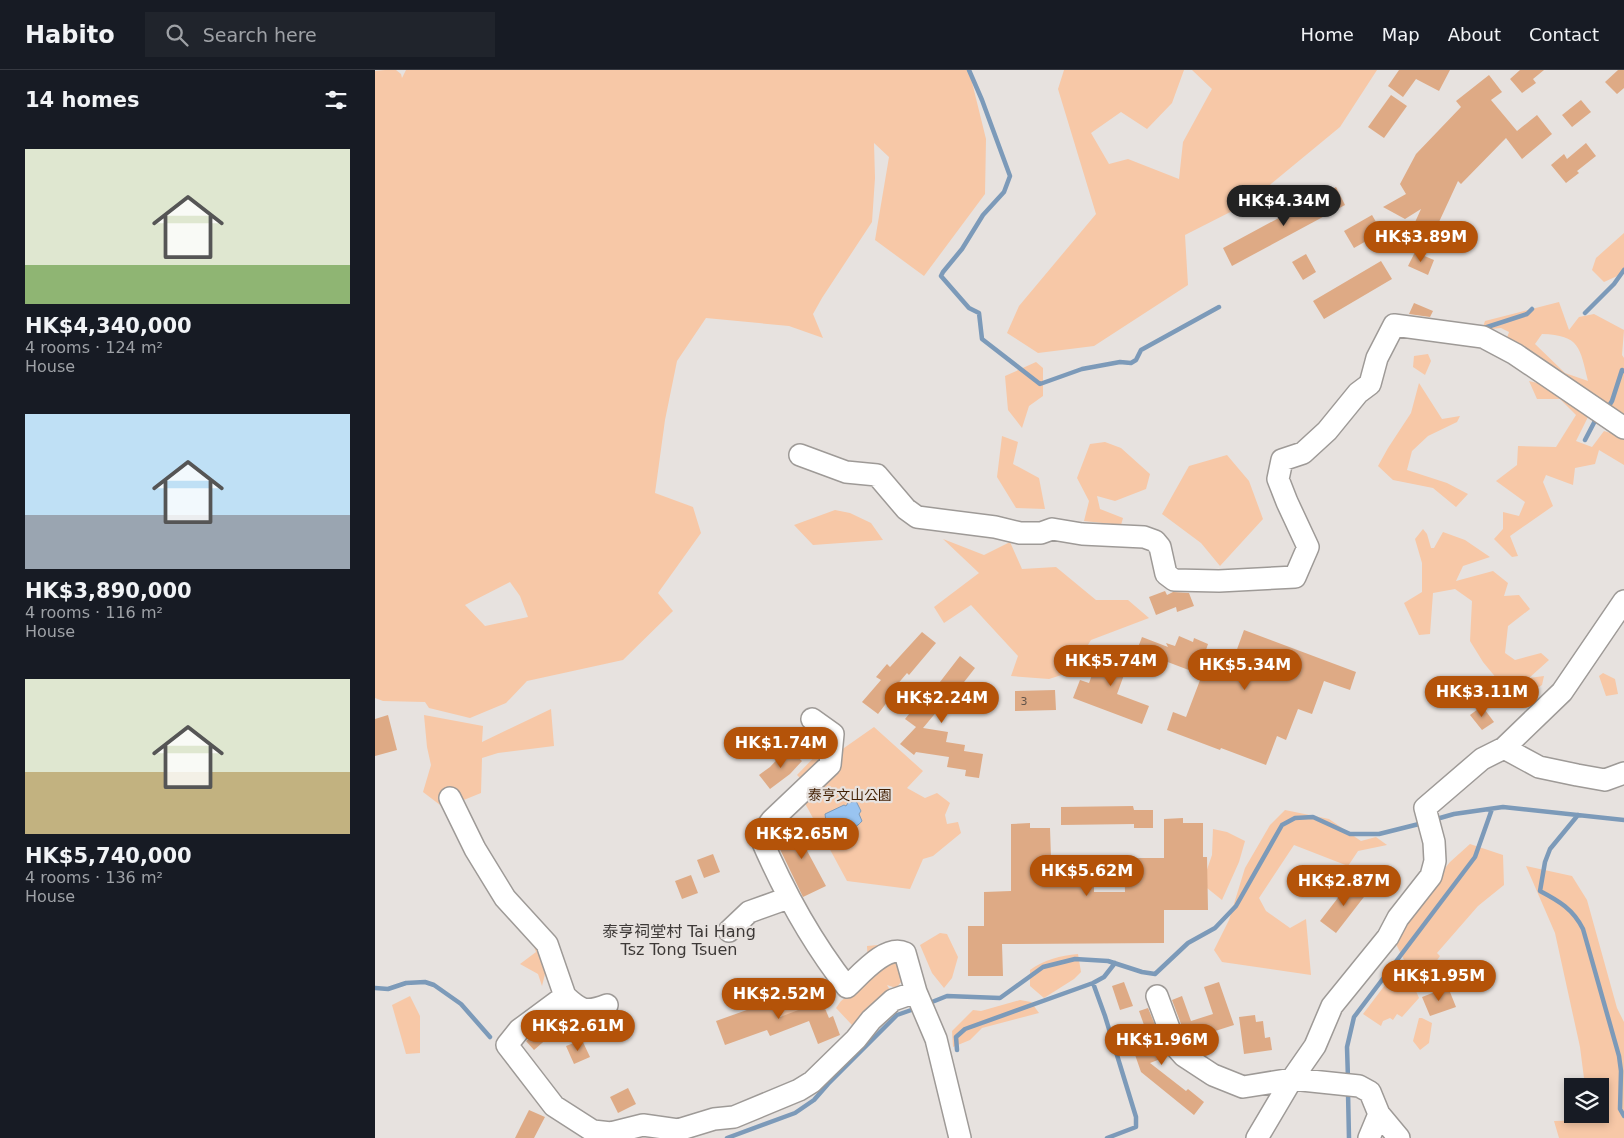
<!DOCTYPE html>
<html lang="en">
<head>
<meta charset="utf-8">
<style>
  body { margin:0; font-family:"DejaVu Sans","Noto Sans TC",sans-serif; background:#20242c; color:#f1f3f6; height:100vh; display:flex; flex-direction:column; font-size:19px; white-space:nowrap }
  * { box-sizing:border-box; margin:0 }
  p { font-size:16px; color:#9ea1a6 }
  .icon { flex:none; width:28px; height:28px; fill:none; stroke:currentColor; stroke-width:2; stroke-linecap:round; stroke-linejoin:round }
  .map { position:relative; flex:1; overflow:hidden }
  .details { display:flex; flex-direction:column; background:#171b24; width:375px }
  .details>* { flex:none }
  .buttons { position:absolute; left:1189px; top:1008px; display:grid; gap:10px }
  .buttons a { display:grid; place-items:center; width:45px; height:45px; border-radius:0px; background:#171b24; box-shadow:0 2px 8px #0003; font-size:25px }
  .price { position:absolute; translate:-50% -42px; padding:0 11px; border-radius:18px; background:#b45309; color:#fff; font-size:16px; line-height:32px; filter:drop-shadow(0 1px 2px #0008) }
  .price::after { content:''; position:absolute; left:50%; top:30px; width:15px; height:11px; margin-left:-8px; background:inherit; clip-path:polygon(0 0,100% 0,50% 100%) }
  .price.selected { background:#222; color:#fff }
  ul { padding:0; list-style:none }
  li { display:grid; align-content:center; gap:10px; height:265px; padding:0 25px }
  li span { display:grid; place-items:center; height:155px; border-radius:0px; color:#555 }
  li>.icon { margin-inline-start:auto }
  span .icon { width:90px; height:90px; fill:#fffc; stroke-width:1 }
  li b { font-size:21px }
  h2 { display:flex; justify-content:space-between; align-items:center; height:60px; padding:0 25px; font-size:21px }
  header { display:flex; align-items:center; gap:30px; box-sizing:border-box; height:70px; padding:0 25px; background:#171b24; border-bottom:1px solid #363941 }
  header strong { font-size:24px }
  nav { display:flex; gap:28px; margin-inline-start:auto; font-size:18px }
  .search { width:350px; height:45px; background:#20242c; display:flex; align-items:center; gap:12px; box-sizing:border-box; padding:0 18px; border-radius:0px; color:#9ea1a6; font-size:19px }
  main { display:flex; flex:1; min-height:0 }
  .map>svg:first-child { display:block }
  .green { fill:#f7c8a7; fill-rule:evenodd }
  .water { fill:#99c4f1; stroke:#7c9ab9 }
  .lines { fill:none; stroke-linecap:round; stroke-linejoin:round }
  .stream { stroke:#7c9ab9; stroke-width:4.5 }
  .building { fill:#deaa85 }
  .minor-casing { stroke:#9e9a97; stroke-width:24 }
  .minor { stroke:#fff; stroke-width:21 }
  .labels { text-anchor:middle; stroke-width:4.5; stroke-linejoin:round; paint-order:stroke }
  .number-label { font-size:11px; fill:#63544a }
  .park-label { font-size:14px; fill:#411f02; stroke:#e7e2df }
  .quarter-label { font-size:16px; fill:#3d3937; stroke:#e7e2df }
</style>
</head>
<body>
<header>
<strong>Habito</strong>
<div class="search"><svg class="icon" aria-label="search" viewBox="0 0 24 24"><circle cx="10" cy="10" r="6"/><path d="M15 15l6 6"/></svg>Search here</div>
<nav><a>Home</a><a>Map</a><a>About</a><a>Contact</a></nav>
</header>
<main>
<section class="details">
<h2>14 homes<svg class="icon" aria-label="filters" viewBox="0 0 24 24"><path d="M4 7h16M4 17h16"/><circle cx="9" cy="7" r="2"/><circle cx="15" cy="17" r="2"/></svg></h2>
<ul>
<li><span style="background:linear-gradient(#dfe7d0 75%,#8fb573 0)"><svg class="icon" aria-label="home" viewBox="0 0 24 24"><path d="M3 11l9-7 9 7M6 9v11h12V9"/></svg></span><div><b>HK$4,340,000</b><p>4 rooms · 124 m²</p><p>House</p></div></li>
<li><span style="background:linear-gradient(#bfe0f5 65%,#9aa5b1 0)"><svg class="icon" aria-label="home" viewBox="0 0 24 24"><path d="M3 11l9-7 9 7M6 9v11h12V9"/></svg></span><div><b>HK$3,890,000</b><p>4 rooms · 116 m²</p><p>House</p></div></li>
<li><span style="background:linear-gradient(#dfe7d0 60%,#c2b280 0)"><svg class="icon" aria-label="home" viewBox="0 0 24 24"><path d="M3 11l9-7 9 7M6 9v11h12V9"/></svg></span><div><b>HK$5,740,000</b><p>4 rooms · 136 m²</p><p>House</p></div></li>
</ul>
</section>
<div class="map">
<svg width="1249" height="1068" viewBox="0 0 1249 1068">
  <rect width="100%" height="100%" fill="#e7e2df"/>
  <!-- green -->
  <path class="green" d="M10 0H21L26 4 27 8 31 0H594L611 69 610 124 549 206 500 170 514 87 499 73 500 108 497 152 447 228 438 244 448 268 414 256 331 248 302 291 290 350 280 423 318 437 326 463 283 523 298 541 248 590 152 611 131 633 95 648 54 638 50 632 8 631 0 628V1ZM135 512 145 526 153 547 110 556 90 535Z
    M689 0H809L797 33 772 59 746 42 716 63 734 94 753 89 804 109 808 72 837 19 817 0H1002L965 57 873 133 810 165 813 215 719 276 663 283 632 263 644 236 721 144 683 19Z
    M1249 163V203L1229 212 1217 200 1221 188Z
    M1184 232 1194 260 1204 247 1219 244 1249 260 1247 285 1249 288V348L1131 271 1134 262 1126 258 1107 260 1110 251ZM1167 264C1205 265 1205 278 1213 311L1190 303 1160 274Z
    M1053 284 1056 291 1050 305 1038 297 1039 286Z
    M661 292 668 298V326L654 336 647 358 633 340 630 306Z
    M1154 311 1175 316 1215 343 1201 371 1217 377 1229 361 1249 367V395L1224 380 1220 394 1200 398 1198 415 1171 405 1168 412 1178 436 1135 466 1143 486 1137 487 1119 469 1128 459V442L1144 446 1150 432 1121 411 1142 395 1143 376 1181 377 1201 345 1185 329H1162Z
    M1044 313 1067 349 1085 346 1082 352 1053 366 1037 381 1032 400 1072 413 1093 424 1081 437 1058 418 1018 410 1003 396 1013 378 1036 343Z
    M627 366 643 372 638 394 664 408 670 439 641 438 622 407Z
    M730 372 746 378 775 404 771 419 740 431 722 426 725 439 748 448 746 455 709 451 714 431 702 408 715 374Z
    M852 385 874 411 888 449 845 496 826 473 787 444 814 396Z
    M460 440 475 443 496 453 508 470 438 475 419 455Z
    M1048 459 1052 464 1056 478H1059L1068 462 1090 470 1115 487 1088 496 1081 511 1118 501 1133 513 1129 526 1144 525 1155 539 1133 556 1130 583 1140 590 1166 583 1174 590 1154 608 1169 606 1167 615 1141 632 1108 592 1095 571 1097 531 1080 519 1058 523 1055 564 1044 565 1029 533 1047 522V493L1040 469Z
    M568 469 609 485 635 472 647 499 681 497 721 530H753L774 548 716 570 696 602 674 609 636 606 643 586 596 535 569 553 559 537 604 503Z
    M1228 603 1240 609 1243 624 1231 626 1224 606Z
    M176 639 179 676 123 683 107 688 106 723 69 738 48 722 56 695 52 677 49 645 108 656 107 672Z
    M499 657 548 701 532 718 550 728 562 723 575 733 570 745 572 754 583 752 586 763 558 786 548 789 535 819 472 811 419 713 425 708 422 705 449 677 459 685Z
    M910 740 954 749 986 771 1001 767 1012 775 983 781 973 796 919 775 884 828 891 841 915 858 931 849 936 905 847 892 839 880 854 850 870 798 895 755Z
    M838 759 852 762 870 771 864 792 847 830 827 814 837 785Z
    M1095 774 1128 785 1129 815 1103 836 1062 883 1065 886 1041 921 1044 928 1027 947 1022 944 1018 950 1015 948 1008 951 1006 956 988 944 1029 890 1020 872 1051 821 1075 792Z
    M1151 796 1197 806 1212 830 1242 938 1249 952V1068H1184L1179 1051 1215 1050 1214 1044H1225V1016H1210L1205 977 1180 863Z
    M565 863 572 864 583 887 577 908 569 918 557 903 545 875Z
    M179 868 167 916 163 904 145 894 161 882 158 874Z
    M514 874 531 906 521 918 512 915 515 920 477 955 461 938 466 931 498 907 493 892 492 876Z
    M703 884 706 902 699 909 669 928 655 916V900C670 889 685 886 703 884Z
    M415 913 419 916 427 935 420 946 410 948 401 942 394 926Z
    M35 926 45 946V983L31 984 17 935Z
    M645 930 656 932 664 943 607 958 595 970 578 977 577 961 598 940 606 941Z
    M1044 948H1047L1057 953 1054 973 1045 980 1038 971Z"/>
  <!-- water -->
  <path class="water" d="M481 731 486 741 484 744 487 751C481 759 470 760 463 768L460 767 459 763 455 762 451 752 450 744 469 735 471 736 473 733Z"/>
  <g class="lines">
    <!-- stream -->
    <path class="stream" d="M594 0 607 30 635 106 629 122 608 145 587 179 568 202 566 206 594 238 604 243 607 269 665 314 707 299 745 292 756 293 761 290 766 280 844 237
      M1210 243 1239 214 1249 200
      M1109 258 1152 244 1157 239
      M1232 339 1237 331 1247 300 1249 301
      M1210 370 1222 347
      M1203 745 1175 779 1170 792 1165 821C1184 831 1198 839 1208 859L1244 986 1246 1001 1245 1039 1249 1046
      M1058 750 1079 744 1128 737 1249 750
      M718 913 730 946 761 1047V1057L732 1068
      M0 918 13 919 31 913 50 912 59 915 86 934 115 967
      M552 934 572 926 625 928 668 897 700 889 733 891 767 902 780 904 813 873 840 858 861 836 907 755 920 748 938 747 975 764H1004L1048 753
      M582 980 581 967 590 959 718 913 729 907 740 893
      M973 1009 972 977 979 947 1100 787 1117 739
      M973 1022 974 1068
      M352 1068 420 1043 439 1030 453 1014 522 945 542 938"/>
  </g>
  <!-- building -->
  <path class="building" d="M1024 0H1075L1064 21 1041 9 1028 27 1013 16Z
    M1145 0H1169L1158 9 1161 13 1147 23 1135 9Z
    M1243 0H1249V18L1242 24 1230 12Z
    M1114 5 1127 22 1116 30 1142 61 1162 45 1177 64 1147 89 1131 68 1086 114 1083 111 1051 180 1031 172 1046 139 1030 149 1008 137 1031 124 1025 114 1041 84 1086 37 1081 31Z
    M1016 25 1032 36 1009 68 993 57Z
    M1206 30 1216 42 1197 57 1187 45Z
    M1211 73 1221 86 1202 101 1204 103 1191 113 1176 95 1189 84 1192 89Z
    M961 117 970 135 857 196 848 178Z
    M997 145 1007 162 979 178 969 161Z
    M1040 182 1059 190 1053 205 1033 196Z
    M931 184 941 202 928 210 917 192Z
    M1006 191 1017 209 949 249 938 231Z
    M1039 233 1058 241 1055 247 1034 244Z
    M790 521 792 525 798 522 814 523 819 536 802 542 801 537 781 545 774 527Z
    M869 560 981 602 975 620 949 611 937 644 923 639 911 670 902 666 891 695 846 678 845 680 792 660 798 642 811 647 827 605 790 591 787 601 773 595 772 599 757 593 767 567 793 577 791 573 800 576 804 566 818 572 819 568 833 574 830 583 857 593Z
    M547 562 561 573 534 605 532 603 510 629 513 631 503 644 487 632 506 610 501 607 512 594 515 597Z
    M728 576 742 581 743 578 757 583 742 624 774 636 767 654 698 628 705 610 714 613Z
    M585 586 600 598 575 630 573 628 548 658 573 662 571 672 590 675 589 681 608 684 604 708 590 706 591 700 572 697 574 687 541 682 539 685 525 674 541 657 530 649 555 618 558 621Z
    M680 620 681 640 640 641V621Z
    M1107 636 1119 652 1107 660 1095 645Z
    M13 645 22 680 0 686V649Z
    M413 678 427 691 415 704 395 719 384 705 395 697Z
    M758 736 759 740H778V758H759V754L686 755V737Z
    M808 748V753H828V787H832L833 840H789V873L627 874 628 906H593V856H609V822L636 821V754L655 753V758H675L676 788H719V822H750L749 788H789V749Z
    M434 755 442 771 430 777 451 816 428 827 401 771Z
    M338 784 345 802 329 808 322 790Z
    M316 805 323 823 307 829 300 811Z
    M976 811 992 823 961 863 945 851Z
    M749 912 758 936 745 940 737 916Z
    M844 912 859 955 812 970 797 930 807 926 816 951 838 944 829 917Z
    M441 917 454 948 458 946 465 965 443 974 434 951 395 966 392 960 350 975 341 951 383 936 382 933 397 927 405 947 434 936 428 922Z
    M1073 917 1081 937 1055 946 1047 927Z
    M773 938 793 986 775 993 811 1021 813 1019 829 1032 819 1045 766 1002 758 979 774 974 772 969H774L764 941Z
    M880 945 881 952 888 951 890 968 895 967 897 980 869 984 864 947Z
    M168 958 175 966 159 980 151 971Z
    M207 970 215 987 199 994 191 976Z
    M253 1018 261 1034 243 1043 235 1027Z
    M154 1040 170 1047 159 1068H140Z"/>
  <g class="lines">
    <defs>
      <path id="minor" d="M425 385 471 402 502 405 531 439 542 447 620 457 645 463H666L677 459 707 464 769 467 780 471 785 477 791 504 799 510 844 511 920 507 933 477 912 432 903 409 907 390 928 383 952 361 983 323 995 314 1002 288 1019 255 1108 267 1140 284 1249 358
        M437 649 458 664 455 695 397 750 385 766C408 820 435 870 472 917 486 904 511 874 530 883L541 922
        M1129 678 1164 697 1202 705 1230 710 1249 703
        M75 728 100 779 130 828 172 874 190 926 144 960 132 975 179 1036 218 1061 236 1063 268 1055 303 1060 339 1049 359 1047 424 1020 437 1012 481 969 496 950 518 930 541 922 561 969 585 1068
        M354 861 374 842 413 828
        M190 926C206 941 211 943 232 935
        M782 926 801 977 809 986 838 1005 868 1017 917 1009 984 1016 995 1022 1004 1044 1024 1068
        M882 1068 917 1009 940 976 957 936 1013 867 1023 848 1056 806 1060 791 1059 772 1050 738 1107 689 1129 678 1187 622 1249 531
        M994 1068 1004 1044"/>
    </defs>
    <!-- minor casing -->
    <use href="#minor" class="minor-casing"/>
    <!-- minor -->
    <use href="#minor" class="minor"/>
  </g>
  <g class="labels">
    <!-- number labels -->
    <g class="number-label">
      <text x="649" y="635">3</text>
    </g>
    <!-- park labels -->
    <g class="park-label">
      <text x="475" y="730">泰亨文山公園</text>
    </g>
    <!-- quarter labels -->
    <g class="quarter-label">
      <text x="304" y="867">泰亨祠堂村 Tai Hang<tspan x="304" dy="18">Tsz Tong Tsuen</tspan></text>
    </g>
  </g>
</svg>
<div class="buttons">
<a><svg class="icon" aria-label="layers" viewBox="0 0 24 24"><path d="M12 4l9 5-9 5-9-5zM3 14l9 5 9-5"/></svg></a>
</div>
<b class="price selected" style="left:909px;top:157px">HK$4.34M</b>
<b class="price" style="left:1046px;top:193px">HK$3.89M</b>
<b class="price" style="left:736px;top:617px">HK$5.74M</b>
<b class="price" style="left:870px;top:621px">HK$5.34M</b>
<b class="price" style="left:1107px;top:648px">HK$3.11M</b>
<b class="price" style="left:567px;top:654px">HK$2.24M</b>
<b class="price" style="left:406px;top:699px">HK$1.74M</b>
<b class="price" style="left:427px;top:790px">HK$2.65M</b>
<b class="price" style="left:712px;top:827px">HK$5.62M</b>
<b class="price" style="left:969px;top:837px">HK$2.87M</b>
<b class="price" style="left:1064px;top:932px">HK$1.95M</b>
<b class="price" style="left:404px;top:950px">HK$2.52M</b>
<b class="price" style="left:203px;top:982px">HK$2.61M</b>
<b class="price" style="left:787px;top:996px">HK$1.96M</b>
</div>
</main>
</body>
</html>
